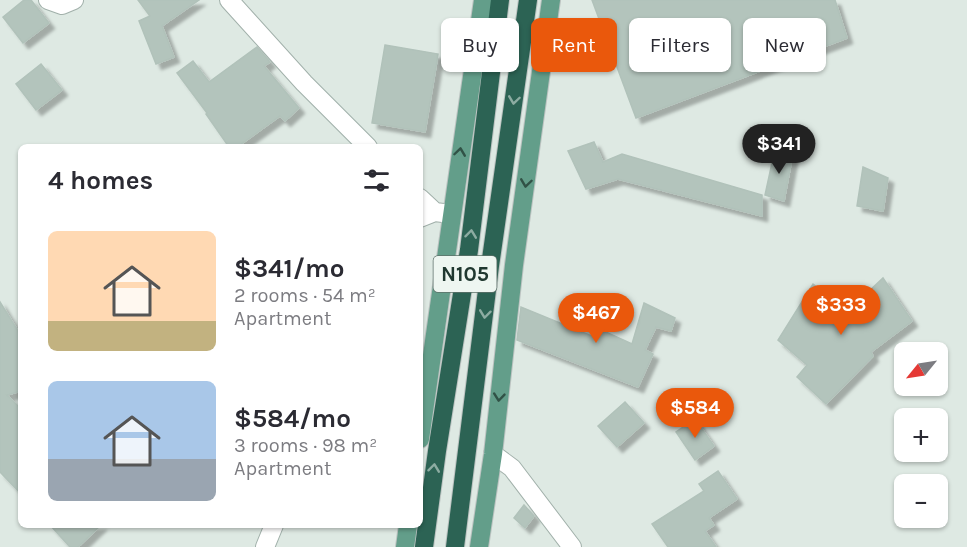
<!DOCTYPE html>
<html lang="en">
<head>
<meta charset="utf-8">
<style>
  body { margin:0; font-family:Karla,sans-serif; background:#f2f2f3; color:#2b2b33; height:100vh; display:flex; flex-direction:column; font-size:22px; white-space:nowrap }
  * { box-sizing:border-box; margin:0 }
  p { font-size:20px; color:#7c7c81 }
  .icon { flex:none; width:33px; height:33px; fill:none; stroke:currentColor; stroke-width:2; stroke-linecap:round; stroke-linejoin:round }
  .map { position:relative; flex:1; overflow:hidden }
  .side { position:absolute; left:18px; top:144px; width:405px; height:384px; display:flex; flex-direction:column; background:#fff; border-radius:9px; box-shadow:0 2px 4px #0004 }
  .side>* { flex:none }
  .top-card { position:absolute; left:441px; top:18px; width:435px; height:54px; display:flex; gap:12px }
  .needle { width:39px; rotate:240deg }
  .controls { position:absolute; left:894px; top:342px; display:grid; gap:12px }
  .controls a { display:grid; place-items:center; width:54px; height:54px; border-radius:9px; background:#fff; box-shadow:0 2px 4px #0004; font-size:30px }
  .price { position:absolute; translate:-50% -51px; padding:0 14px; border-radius:21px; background:#ea580c; color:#fff; font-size:20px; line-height:39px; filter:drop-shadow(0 2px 3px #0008) }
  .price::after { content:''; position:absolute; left:50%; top:36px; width:18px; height:14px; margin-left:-9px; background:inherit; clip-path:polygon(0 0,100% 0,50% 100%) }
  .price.active { background:#222; color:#fff }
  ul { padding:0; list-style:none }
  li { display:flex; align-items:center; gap:18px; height:150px; padding:0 30px }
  li span { display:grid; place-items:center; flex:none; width:168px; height:120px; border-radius:9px; color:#555 }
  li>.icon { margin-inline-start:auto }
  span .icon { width:72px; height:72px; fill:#fffc; stroke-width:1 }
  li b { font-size:26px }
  h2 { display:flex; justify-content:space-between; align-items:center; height:72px; padding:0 30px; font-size:26px }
  .tag { padding:0 21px; border-radius:9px; background:#fff; box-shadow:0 2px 4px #0004; font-size:21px; line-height:54px }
  .tag.active { background:#ea580c; color:#fff }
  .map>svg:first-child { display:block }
  .building { fill:#b3c4bc; stroke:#b1c2ba; stroke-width:1.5; filter:url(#shadow) }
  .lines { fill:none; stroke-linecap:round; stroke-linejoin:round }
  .minor-casing { stroke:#a1b0aa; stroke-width:20 }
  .major-casing { stroke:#bcc3c1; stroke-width:20 }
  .highway-casing { stroke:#bcc3c1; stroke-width:20 }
  .minor { stroke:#fff; stroke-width:18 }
  .major { stroke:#639e8a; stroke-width:18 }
  .highway { stroke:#2c6354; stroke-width:18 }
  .oneway { stroke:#8daca2 }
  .oneway2 { stroke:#315246 }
  .labels { text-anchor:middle; stroke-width:4.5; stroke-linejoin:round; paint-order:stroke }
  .shield { fill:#eef6f1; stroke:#5e716a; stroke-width:1.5 }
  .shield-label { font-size:21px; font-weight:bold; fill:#203830 }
</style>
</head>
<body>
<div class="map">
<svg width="967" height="547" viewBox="0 0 967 547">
  <defs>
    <filter id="shadow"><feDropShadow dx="5.5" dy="5.5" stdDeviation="1.5" flood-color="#0004"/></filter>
  </defs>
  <rect width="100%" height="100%" fill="#dee9e3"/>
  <!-- building -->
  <path class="building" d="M24 0H31L49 23 23 43 3 17Z
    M138 0H199L162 26 174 57 156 64 139 21 150 16Z
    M592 0H835L847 38 636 118Z
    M385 45 438 54 425 132 372 123Z
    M257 47 270 62 264 66 299 108 285 121 280 116 237 147H229L206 114 207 113 177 73 193 61 209 82Z
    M41 64 62 90 36 110 16 84Z
    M594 142 603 162 622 154 762 195V216L618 179 586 189 568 151Z
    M775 149 793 153 784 201 765 195Z
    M863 167 888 178 883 211 857 206Z
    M883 278 912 321 871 352 873 356 826 404 797 377 807 365 778 340 813 284 848 311Z
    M0 302 21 336V391L7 395 21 409V494L0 472Z
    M644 303 675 318 671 331 656 327 645 350 653 354 638 387 517 340 521 307 594 337 597 328 632 344Z
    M625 402 644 423 617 447 598 426Z
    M695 419 714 446 695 460 676 432Z
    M718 471 737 499 709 518 714 525 705 531 716 547H668L652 524 704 491 699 484Z
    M524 505 534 516 525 528 514 518Z
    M50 525H101L78 547H70Z"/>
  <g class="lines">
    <defs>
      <path id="minor" d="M48 0 62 5 74 0
        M229 0 304 83 368 147
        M420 198 435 212
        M420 218 435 212 451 214
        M493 454 512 468 572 547
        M265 547 274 525"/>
      <path id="major" d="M420 439 483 0
        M405 547 408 525
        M479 547 493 454 514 265 551 0"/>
      <path id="highway" d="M424 547 437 451 469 250 500 0
        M455 547 490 266 528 0"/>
    </defs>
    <!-- minor casing -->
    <use href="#minor" class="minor-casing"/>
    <!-- major casing -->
    <use href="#major" class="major-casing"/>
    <!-- highway casing -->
    <use href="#highway" class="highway-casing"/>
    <!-- minor -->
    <use href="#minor" class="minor"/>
    <!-- major -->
    <use href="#major" class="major"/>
    <!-- highway -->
    <use href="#highway" class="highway"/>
  </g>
  <!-- one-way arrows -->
  <defs><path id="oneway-chevron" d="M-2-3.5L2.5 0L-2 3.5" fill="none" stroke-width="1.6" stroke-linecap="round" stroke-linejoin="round" transform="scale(1.5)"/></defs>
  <g class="oneway">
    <use href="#oneway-chevron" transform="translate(514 100) rotate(98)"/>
    <use href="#oneway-chevron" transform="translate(471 234) rotate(-83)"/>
    <use href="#oneway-chevron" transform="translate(485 314) rotate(97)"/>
    <use href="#oneway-chevron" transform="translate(434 468) rotate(-83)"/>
  </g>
  <g class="oneway2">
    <use href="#oneway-chevron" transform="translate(460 152) rotate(-82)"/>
    <use href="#oneway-chevron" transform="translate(526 183) rotate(98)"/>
    <use href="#oneway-chevron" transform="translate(499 397) rotate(96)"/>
  </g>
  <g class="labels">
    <!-- shield labels -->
    <rect class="shield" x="433.5" y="256" width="63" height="36" rx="4.5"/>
    <g class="shield-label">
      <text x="465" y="281">N105</text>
    </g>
  </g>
</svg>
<div class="controls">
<a><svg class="needle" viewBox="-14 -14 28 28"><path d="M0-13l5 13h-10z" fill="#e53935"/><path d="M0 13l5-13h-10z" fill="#7c7c81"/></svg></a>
<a>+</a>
<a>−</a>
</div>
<b class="price active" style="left:779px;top:175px">$341</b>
<b class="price" style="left:841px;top:336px">$333</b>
<b class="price" style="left:596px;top:344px">$467</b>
<b class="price" style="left:695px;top:439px">$584</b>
<div class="top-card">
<a class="tag">Buy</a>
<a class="tag active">Rent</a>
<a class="tag">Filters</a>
<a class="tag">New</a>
</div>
<section class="side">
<h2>4 homes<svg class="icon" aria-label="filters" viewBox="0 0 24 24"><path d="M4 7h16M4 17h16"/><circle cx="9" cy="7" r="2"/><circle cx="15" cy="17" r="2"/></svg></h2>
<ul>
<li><span style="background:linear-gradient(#ffd9b3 75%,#c2b280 0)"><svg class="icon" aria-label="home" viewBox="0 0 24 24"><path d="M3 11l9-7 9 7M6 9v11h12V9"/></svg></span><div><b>$341/mo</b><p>2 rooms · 54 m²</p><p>Apartment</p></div></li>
<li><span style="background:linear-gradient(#a9c7e8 65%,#9aa5b1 0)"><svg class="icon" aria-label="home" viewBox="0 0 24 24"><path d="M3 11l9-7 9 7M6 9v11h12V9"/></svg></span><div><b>$584/mo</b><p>3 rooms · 98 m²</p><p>Apartment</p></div></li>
</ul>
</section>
</div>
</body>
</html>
